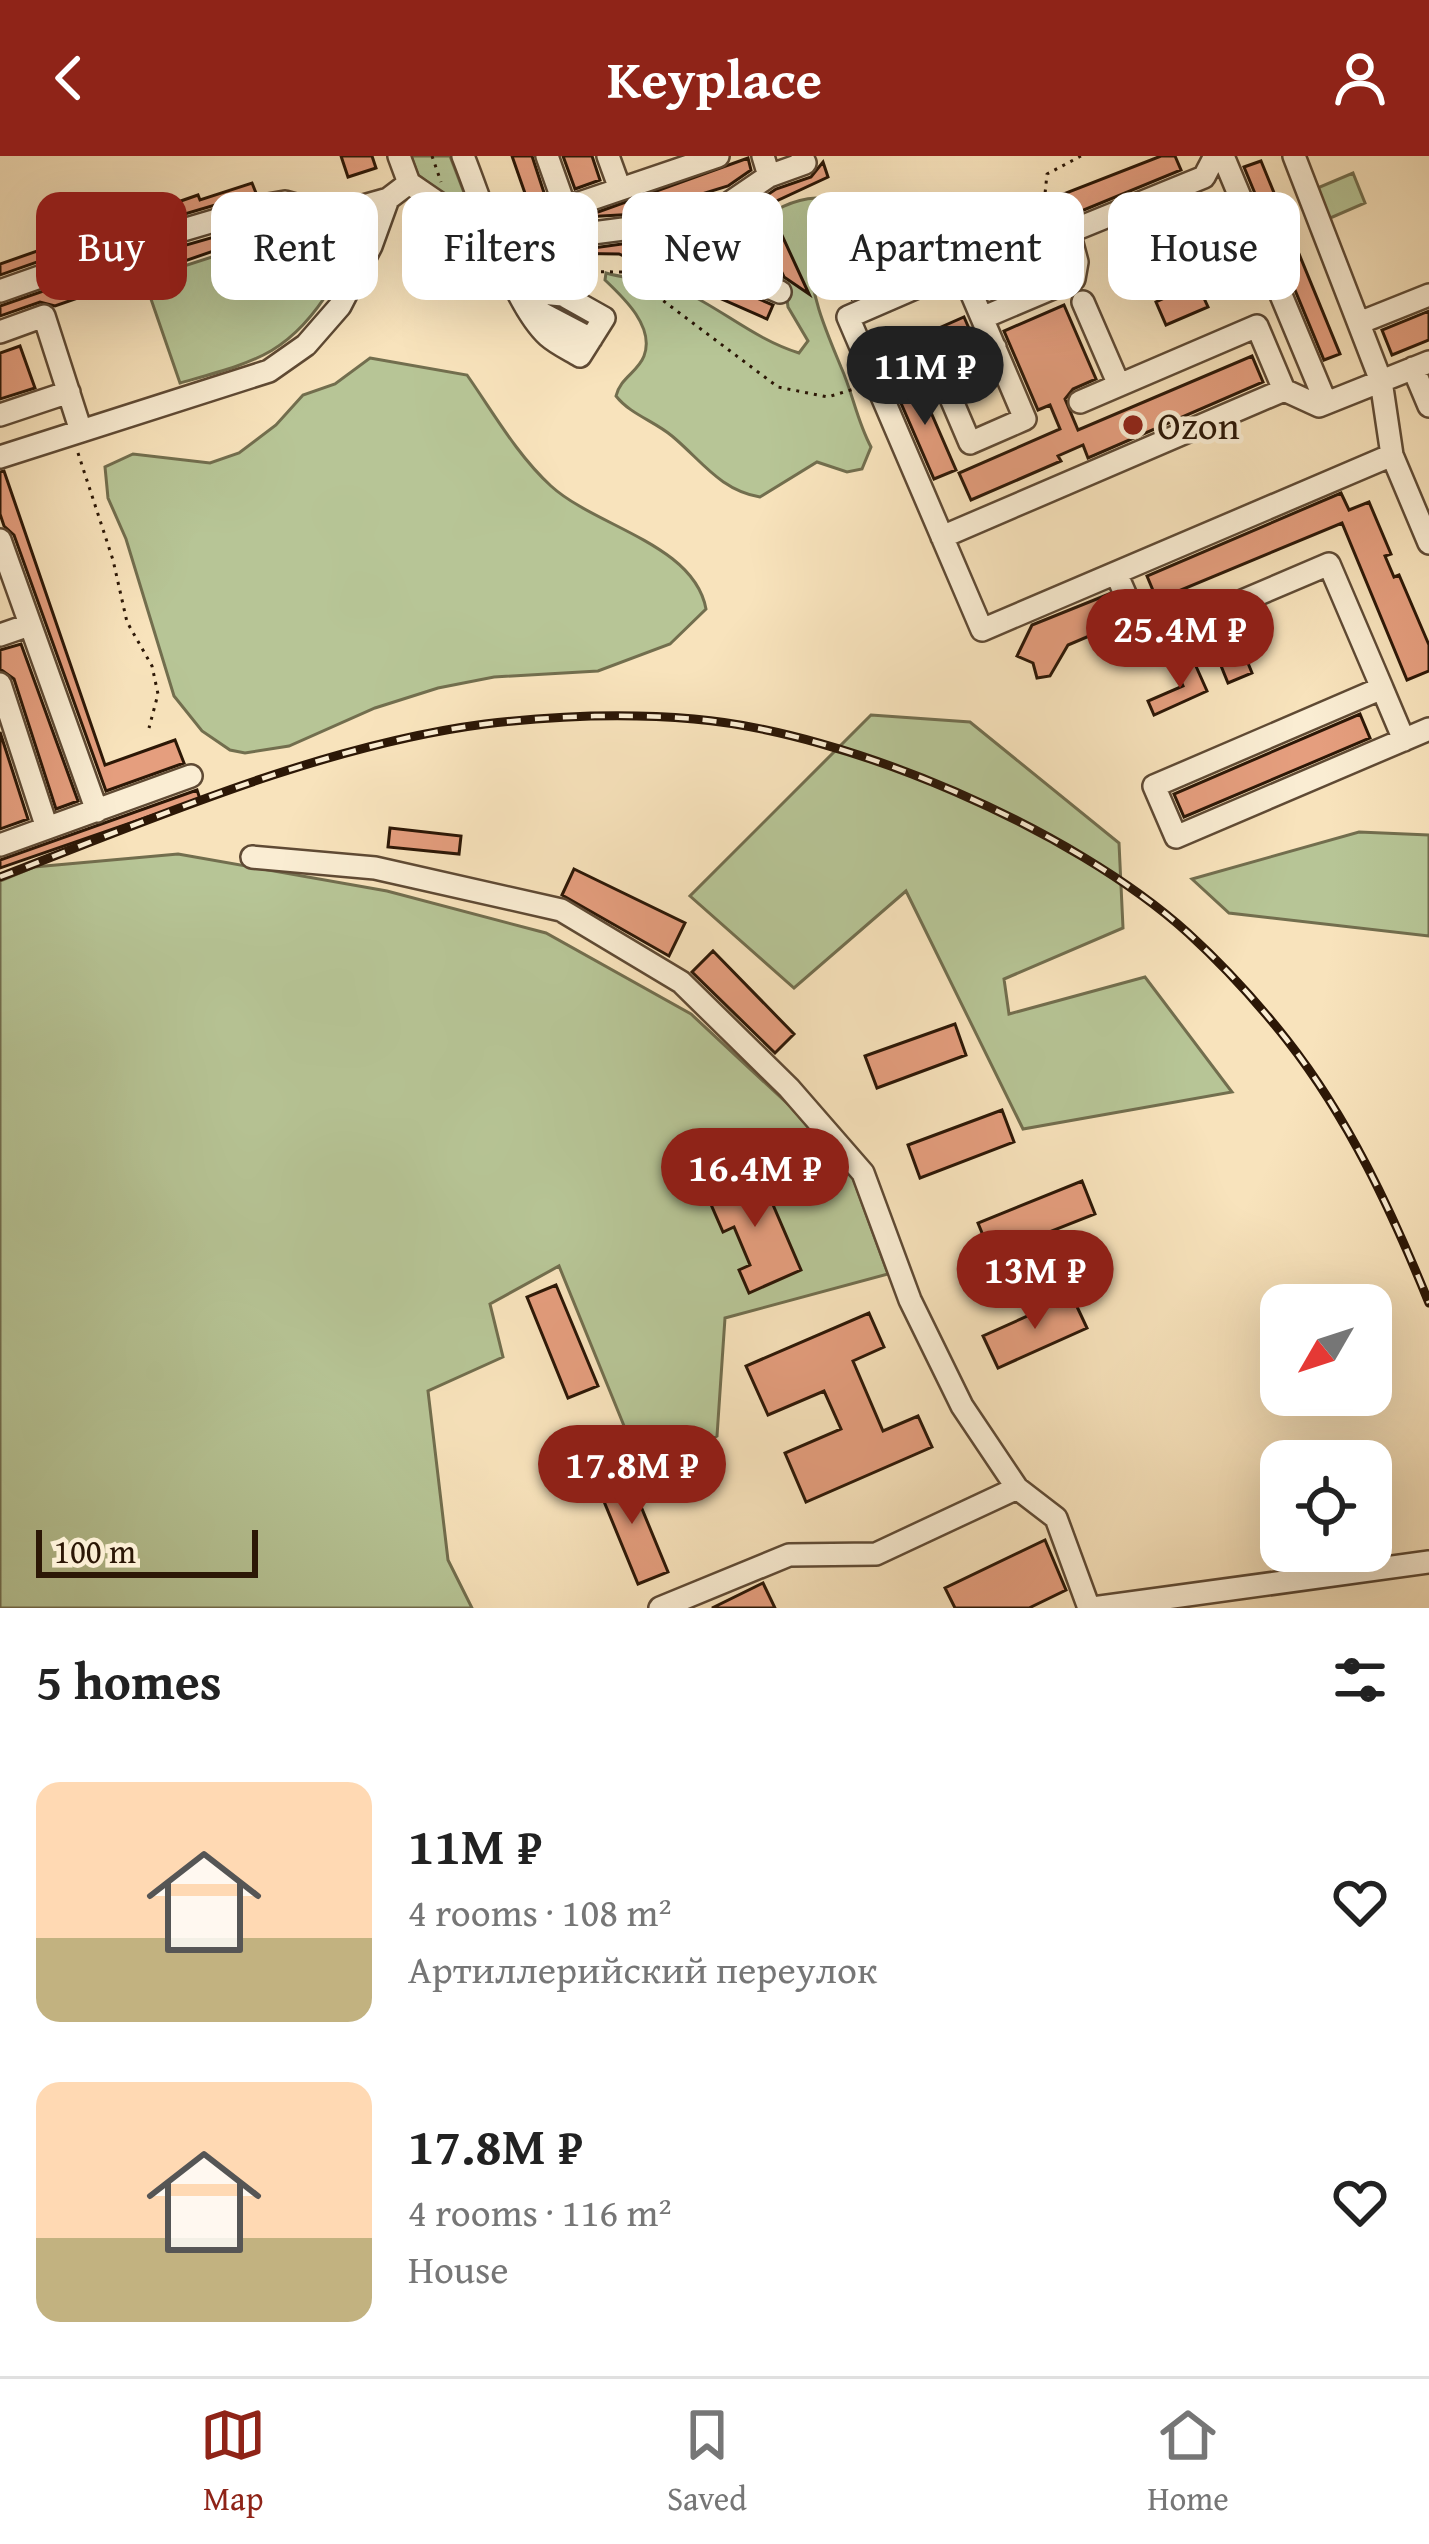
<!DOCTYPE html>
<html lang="en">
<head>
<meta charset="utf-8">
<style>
  body { margin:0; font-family:"Gentium Book Plus",serif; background:#f6f6f6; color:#222; height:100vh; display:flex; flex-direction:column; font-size:45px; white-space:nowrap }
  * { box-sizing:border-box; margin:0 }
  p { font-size:39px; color:#767676 }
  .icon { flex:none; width:66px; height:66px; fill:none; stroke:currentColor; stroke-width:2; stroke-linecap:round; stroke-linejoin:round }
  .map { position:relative; height:1452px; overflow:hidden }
  .details { display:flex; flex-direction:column; background:#fff; flex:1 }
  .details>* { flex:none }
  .top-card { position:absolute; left:36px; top:36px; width:1359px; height:108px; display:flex; gap:24px }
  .needle { width:78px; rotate:231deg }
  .tools { position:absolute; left:1260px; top:1128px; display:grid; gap:24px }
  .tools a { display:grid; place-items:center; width:132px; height:132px; border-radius:24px; background:#fff; box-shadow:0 12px 48px #0002; font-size:60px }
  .scale { position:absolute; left:36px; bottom:30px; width:222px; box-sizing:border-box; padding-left:12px; border:6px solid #2c1706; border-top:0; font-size:33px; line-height:42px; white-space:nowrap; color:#2c1706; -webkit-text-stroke:9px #faedd3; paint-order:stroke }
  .price { position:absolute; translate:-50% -102px; padding:0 27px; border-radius:42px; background:#8f2418; color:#fff; font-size:39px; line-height:78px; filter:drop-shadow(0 3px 6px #0008) }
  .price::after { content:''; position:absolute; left:50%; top:72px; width:36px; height:27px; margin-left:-18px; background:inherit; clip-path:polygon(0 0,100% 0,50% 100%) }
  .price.selected { background:#222; color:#fff }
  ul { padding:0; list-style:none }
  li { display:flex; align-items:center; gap:36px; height:300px; padding:0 36px }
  li span { display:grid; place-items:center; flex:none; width:336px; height:240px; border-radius:24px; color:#555 }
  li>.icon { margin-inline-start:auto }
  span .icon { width:144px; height:144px; fill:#fffc; stroke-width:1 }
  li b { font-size:51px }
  h2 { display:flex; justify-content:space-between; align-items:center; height:144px; padding:0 36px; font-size:51px }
  .chip { padding:0 42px; border-radius:24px; background:#fff; box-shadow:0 12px 48px #0002; font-size:42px; line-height:108px }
  .chip.selected { background:#8f2418; color:#fff }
  header { display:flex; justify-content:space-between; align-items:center; height:156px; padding:0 36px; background:#8f2418; color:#fff; font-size:54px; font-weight:600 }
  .dock { display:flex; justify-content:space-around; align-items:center; height:168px; border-top:3px solid #e0e0e0; background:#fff; font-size:33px; color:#767676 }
  .dock a { display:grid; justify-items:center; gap:6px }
  .dock .selected { color:#8f2418 }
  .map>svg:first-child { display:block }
  .green { fill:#b7c596; stroke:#726e4e; stroke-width:3 }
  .building { fill:#e59e7e; stroke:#2c1706; stroke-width:3 }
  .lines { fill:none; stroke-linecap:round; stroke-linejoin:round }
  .minor-casing { stroke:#5f4a34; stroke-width:26 }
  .path { stroke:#2c1706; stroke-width:3; stroke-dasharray:3 6; stroke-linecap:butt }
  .minor { stroke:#faedd3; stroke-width:21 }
  .rail-casing { stroke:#2c1706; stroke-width:9 }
  .rail { stroke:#faedd3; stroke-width:4.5; stroke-dasharray:14; stroke-linecap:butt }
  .poi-dot { fill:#8f2418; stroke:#faedd3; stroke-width:4.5 }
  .labels { text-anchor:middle; stroke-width:9; stroke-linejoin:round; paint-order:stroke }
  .poi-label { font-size:39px; fill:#2c1706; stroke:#faedd3; text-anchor:start }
</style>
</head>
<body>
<header><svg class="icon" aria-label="back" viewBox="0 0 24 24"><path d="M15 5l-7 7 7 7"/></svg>Keyplace<svg class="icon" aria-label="person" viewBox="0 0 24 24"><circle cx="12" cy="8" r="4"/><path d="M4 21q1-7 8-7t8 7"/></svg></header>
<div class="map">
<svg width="1429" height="1452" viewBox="0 0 1429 1452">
  <rect width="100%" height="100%" fill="#f8e3bc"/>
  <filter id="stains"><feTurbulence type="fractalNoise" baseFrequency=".00167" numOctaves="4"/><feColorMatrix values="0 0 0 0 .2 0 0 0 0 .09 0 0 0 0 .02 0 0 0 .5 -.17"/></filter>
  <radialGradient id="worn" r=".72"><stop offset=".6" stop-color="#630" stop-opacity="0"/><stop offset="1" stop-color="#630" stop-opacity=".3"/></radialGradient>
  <!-- green -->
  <path class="green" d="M411 0H450L473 60 418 19Z
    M1353 17 1365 47 1328 63 1315 33Z
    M816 42 822 45C820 65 810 81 810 101 810 139 827 177 841 211 853 238 857 265 871 291L862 313 847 316 817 306 760 341C720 334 702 305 672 280 654 265 630 258 616 240 620 222 638 216 644 200 655 171 624 142 605 124L606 117C630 124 659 123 681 134 722 153 756 184 799 197L808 185 788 151 785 128 756 70C770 54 795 43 816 42Z
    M289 76 281 95 332 130C290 199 254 206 180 227L144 123Z
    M370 202 467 219C493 256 517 299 551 330 596 371 694 388 706 453L670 488 598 515 494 521 438 532 375 552 289 590 245 597 230 594 202 575 174 540 126 383 108 342 105 311 133 298 210 307 239 297 276 269 303 239 335 228Z
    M871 559 970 566 1119 687 1123 772 1004 823 1009 858 1145 821 1232 936 1023 973 906 735 794 832 690 740Z
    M1359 676 1429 679V780L1229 757 1192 723Z
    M178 698 387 735 546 777 691 858 790 950 853 1022 888 1118 725 1162 717 1280 644 1319 559 1110 490 1148 503 1201 428 1235 448 1404 472 1452H0V725L34 711Z"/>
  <!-- building -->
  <path class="building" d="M341 0H372L376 12 348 21Z
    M512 0H532L551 58 535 66Z
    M563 0H592L600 24 575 33Z
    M1161 0H1175L1181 14 1062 63 1053 42Z
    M748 2 751 14 728 30 637 58 584 61Z
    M1261 5 1340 198 1324 204 1244 11Z
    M823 6 828 21 768 49 809 138 784 121 751 50 776 33 811 21Z
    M252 27 256 37 117 78 0 119V108L198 39 200 44Z
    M669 49 755 88 747 106 660 68Z
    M284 61 297 66 55 150 40 146 0 160V150L127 106Z
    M301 69 350 99 336 125 286 94Z
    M538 83 586 93 629 87 773 149 767 163 619 98 550 97 535 100 530 85Z
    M931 84 940 105 852 143 843 119Z
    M1197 127 1208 151 1166 169 1156 146Z
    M1064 149 1096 223 1073 233 1065 243 1078 274 1252 200 1263 226 1088 302 1083 289 1058 300 1061 305 971 344 959 317 1060 273 1050 249 1038 254 1004 175Z
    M1429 155V184L1392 199 1382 174Z
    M964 161 974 184 947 195 939 180 930 176Z
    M20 190 35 232 0 243V197Z
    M916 222 956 314 934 323 894 231Z
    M4 315 105 609 175 584 184 607 106 635 14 379 4 370 0 358V316Z
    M1341 337 1349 354 1369 346 1391 398 1385 400 1394 421 1399 419 1429 489V515L1407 524 1342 367 1157 444 1147 420Z
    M1109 438 1120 467 1068 489 1050 520 1037 522 1033 507 1017 500 1032 469Z
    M1237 480 1252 517 1228 527 1213 490Z
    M21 488 78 645 56 653 14 523 0 513V494Z
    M1195 508 1207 535 1154 559 1148 545 1183 530 1177 516Z
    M1360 558 1370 582 1184 661 1174 638Z
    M0 576 28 663 0 673Z
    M197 634 200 643 0 712V704Z
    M390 672 461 680 459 698 388 691Z
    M574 713 685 767 669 800 562 739Z
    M713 795 794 878 775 897 692 816Z
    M955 868 966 899 877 932 865 900Z
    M1002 954 1014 986 920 1022 908 989Z
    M758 1014 801 1114 749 1137 739 1114 750 1109 734 1071 723 1076 706 1037Z
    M1082 1025 1095 1058 991 1099 978 1067Z
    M556 1129 598 1230 568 1242 527 1141Z
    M1072 1140 1087 1172 998 1212 983 1180Z
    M869 1157 884 1191 853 1205 883 1275 918 1260 932 1291 806 1346 785 1297 841 1273 824 1235 768 1259 746 1210Z
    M626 1314 668 1416 638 1428 596 1326Z
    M1045 1384 1066 1434 1029 1452H955L945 1432Z
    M763 1427 775 1452H712Z"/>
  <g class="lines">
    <defs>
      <path id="minor" d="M399 0 409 27 497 87
        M463 0C482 47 512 147 548 180 557 188 570 194 580 200L604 162 563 139 519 135
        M547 0 569 62
        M608 0 620 33
        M1223 0 1326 247
        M1294 0 1381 225 1392 299 1429 387
        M769 20 805 7 802 0
        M725 50 769 20 763 0
        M565 52 718 0
        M548 73 572 72 585 78 631 72 780 136
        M826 110 939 61 982 162 1074 123 1077 106 1069 76 1204 21 1215 0
        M961 112 848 161 982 474 1392 299
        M0 135 122 92 268 49 285 46 331 59 388 43
        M1083 146 1119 229
        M528 150 591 183
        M1359 167 1429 139
        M0 176 44 160 81 275
        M1413 212 1429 250
        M871 215 929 191 970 287 1025 263 982 162
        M939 215 995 191
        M1080 246 1257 170 1284 234
        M0 259 69 236
        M0 301 269 215 306 189 340 150 371 90 388 43 409 27
        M942 381 1284 234 1319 250 1429 206
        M0 384 97 655
        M1116 417 1146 486 1329 408 1382 532 1154 630 1176 681 1429 573
        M0 479 29 469
        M0 528 47 672
        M1382 532 1404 584
        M0 689 191 620
        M252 701 375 712 561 754 681 826 789 932 863 1017 910 1144 962 1250 1017 1332 1056 1362 1089 1452
        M660 1452 789 1399 876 1398 1017 1332
        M1093 1452 1429 1406"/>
    </defs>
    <!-- minor casing -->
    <use href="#minor" class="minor-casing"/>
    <!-- path -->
    <path class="path" d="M432 0 441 26
      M1056 61 1045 38 1047 18 1081 0
      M979 106 1050 83
      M529 115 625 116 778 231 828 241 857 232
      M78 297 113 404 127 466 152 510 158 538 149 572"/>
    <!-- minor -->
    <use href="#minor" class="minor"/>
    <defs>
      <path id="rail" d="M0 721C151 663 323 589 485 568 552 560 626 557 694 563 848 576 1073 673 1188 777 1223 809 1257 846 1287 884 1349 963 1391 1054 1429 1147"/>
    </defs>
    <!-- rail casing -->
    <use href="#rail" class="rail-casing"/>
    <!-- rail -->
    <use href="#rail" class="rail"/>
  </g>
  <!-- markers -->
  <circle class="poi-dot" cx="1133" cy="269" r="12"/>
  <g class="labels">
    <!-- poi labels -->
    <g class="poi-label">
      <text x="1157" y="283">Ozon</text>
    </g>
  </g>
  <rect width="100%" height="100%" filter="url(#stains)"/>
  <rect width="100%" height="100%" fill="url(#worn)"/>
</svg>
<div class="tools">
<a><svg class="needle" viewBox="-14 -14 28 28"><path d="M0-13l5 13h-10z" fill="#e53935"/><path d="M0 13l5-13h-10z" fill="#767676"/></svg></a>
<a><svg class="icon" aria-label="locate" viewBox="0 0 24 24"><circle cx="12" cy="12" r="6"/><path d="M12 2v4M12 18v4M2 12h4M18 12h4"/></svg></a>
</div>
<div class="scale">100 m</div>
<b class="price selected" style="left:925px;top:272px">11M ₽</b>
<b class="price" style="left:1180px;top:535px">25.4M ₽</b>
<b class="price" style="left:755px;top:1074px">16.4M ₽</b>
<b class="price" style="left:1035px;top:1176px">13M ₽</b>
<b class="price" style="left:632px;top:1371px">17.8M ₽</b>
<div class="top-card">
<a class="chip selected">Buy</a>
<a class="chip">Rent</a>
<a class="chip">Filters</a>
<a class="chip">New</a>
<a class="chip">Apartment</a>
<a class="chip">House</a>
</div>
</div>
<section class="details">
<h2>5 homes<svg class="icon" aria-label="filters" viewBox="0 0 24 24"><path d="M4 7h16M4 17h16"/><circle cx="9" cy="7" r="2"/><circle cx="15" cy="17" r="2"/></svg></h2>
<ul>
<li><span style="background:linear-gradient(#ffd9b3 65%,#c2b280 0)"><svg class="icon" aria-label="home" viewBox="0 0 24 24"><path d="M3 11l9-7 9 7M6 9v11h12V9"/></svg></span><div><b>11M ₽</b><p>4 rooms · 108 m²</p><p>Артиллерийский переулок</p></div><svg class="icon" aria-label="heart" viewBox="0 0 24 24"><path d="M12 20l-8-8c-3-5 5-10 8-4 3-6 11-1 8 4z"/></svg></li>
<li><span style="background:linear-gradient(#ffd9b3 65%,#c2b280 0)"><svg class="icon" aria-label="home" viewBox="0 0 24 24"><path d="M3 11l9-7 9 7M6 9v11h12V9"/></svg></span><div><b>17.8M ₽</b><p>4 rooms · 116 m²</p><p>House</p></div><svg class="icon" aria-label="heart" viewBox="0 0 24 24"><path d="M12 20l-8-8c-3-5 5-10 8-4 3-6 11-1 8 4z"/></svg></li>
</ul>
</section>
<nav class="dock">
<a class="selected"><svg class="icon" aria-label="map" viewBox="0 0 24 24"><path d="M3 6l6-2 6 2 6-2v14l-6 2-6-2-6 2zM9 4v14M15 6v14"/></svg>Map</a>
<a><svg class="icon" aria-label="saved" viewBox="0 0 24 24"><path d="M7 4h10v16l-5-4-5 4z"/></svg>Saved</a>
<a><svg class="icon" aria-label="home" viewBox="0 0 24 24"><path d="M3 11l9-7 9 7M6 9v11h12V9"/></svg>Home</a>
</nav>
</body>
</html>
